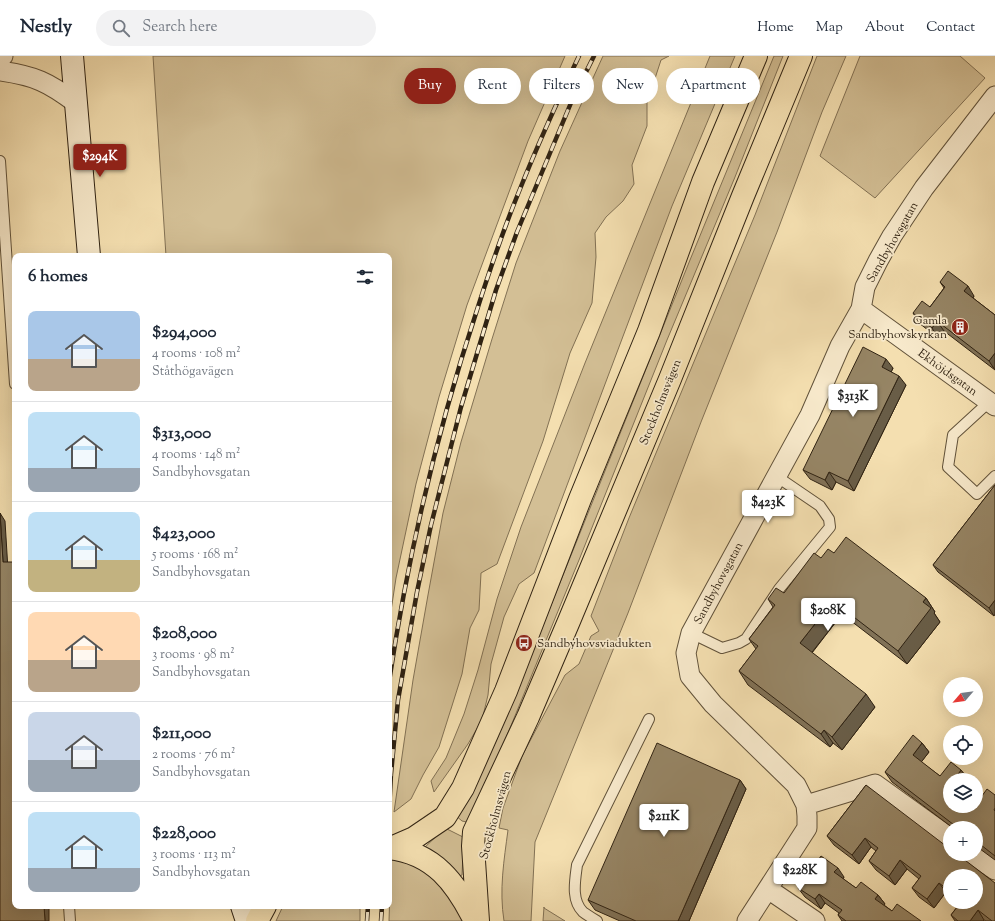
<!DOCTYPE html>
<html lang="en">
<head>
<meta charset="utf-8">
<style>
  body { margin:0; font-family:"Sorts Mill Goudy",serif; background:#f2f2f3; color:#1f2937; height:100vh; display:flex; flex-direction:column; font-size:15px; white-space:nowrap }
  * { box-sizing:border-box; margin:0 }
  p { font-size:13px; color:#747a83 }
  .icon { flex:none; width:22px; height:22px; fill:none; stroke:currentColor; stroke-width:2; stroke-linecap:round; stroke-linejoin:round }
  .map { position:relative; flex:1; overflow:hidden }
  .details { position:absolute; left:12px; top:197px; width:380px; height:656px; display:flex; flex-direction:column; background:#fff; border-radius:8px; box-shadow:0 4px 16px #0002 }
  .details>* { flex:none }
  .banner { position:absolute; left:404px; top:12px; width:380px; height:36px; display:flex; gap:8px }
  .needle { width:26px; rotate:242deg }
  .fabs { position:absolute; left:943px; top:621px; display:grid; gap:8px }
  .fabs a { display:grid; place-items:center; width:40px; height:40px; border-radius:50%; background:#fff; box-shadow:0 4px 16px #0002; font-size:20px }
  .price { position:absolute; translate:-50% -34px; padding:0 9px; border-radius:4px; background:#fff; color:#222; font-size:13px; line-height:26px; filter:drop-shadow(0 1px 2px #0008) }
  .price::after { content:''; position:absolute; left:50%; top:24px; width:12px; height:9px; margin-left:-6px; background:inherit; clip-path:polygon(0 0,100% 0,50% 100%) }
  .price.selected { background:#8f2418; color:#fff }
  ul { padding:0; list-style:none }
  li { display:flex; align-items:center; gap:12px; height:100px; padding:0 16px }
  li+li { border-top:1px solid #e0e1e3 }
  li span { display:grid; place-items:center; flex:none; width:112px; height:80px; border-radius:8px; color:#555 }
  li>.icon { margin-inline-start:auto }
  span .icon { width:48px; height:48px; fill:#fffc; stroke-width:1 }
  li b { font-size:17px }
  h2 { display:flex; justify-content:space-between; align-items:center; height:48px; padding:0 16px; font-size:17px }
  .chip { padding:0 14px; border-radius:18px; background:#fff; box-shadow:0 4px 16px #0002; font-size:14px; line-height:36px }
  .chip.selected { background:#8f2418; color:#fff }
  header { display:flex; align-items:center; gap:24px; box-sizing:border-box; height:56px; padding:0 20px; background:#fff; border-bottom:1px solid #e0e1e3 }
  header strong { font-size:19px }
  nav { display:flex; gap:22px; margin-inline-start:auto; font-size:14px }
  .search { width:280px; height:36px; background:#f2f2f3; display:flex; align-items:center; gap:10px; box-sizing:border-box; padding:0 14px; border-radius:22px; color:#747a83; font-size:15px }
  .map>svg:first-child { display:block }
  .green { fill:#d3bf95; stroke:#827154 }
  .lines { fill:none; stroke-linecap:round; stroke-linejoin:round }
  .service-casing { stroke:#61523a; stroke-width:12 }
  .minor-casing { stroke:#61523a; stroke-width:21 }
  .secondary-casing { stroke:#302313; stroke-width:24 }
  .trunk-casing { stroke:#302313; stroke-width:24 }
  .service { stroke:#f8eacc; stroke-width:10 }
  .minor { stroke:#f8eacc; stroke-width:19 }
  .secondary { stroke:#f8eacc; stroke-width:22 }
  .trunk { stroke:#f4dfb0; stroke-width:22 }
  .rail-casing { stroke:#302313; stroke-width:4.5 }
  .rail { stroke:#f8eacc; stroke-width:3; stroke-dasharray:9; stroke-linecap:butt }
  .wall { fill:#817257; stroke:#302313 }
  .shaded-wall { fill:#695d47; stroke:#302313 }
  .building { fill:#968565; stroke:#302313 }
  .labels { text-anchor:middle; stroke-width:3.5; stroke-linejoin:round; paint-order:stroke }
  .street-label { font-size:12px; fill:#302313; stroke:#f8eacc }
  .poi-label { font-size:12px; fill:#302313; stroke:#f8eacc; text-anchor:end }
</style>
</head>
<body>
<header>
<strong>Nestly</strong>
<div class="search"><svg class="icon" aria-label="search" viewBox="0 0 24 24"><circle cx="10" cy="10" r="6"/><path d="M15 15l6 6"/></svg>Search here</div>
<nav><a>Home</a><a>Map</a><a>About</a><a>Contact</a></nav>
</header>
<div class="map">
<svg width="995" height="865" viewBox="0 0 995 865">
  <rect width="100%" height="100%" fill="#f4dfb0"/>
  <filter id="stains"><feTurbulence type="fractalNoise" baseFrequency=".005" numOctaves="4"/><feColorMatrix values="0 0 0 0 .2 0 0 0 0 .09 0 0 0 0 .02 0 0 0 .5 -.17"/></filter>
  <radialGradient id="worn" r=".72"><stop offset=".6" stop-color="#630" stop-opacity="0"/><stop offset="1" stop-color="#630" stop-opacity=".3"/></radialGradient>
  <!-- green -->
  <path class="green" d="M153 0H565L528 85 467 249 439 341 416 428 396 522 389 568V200H166Z
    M603 0H669L661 4 647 47V70L632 109 634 128 623 145 606 161 595 177 596 201 592 247 570 297 543 385 497 508 481 517 479 554 470 572 462 618 439 691 423 719 411 743 394 756 413 624 428 539 443 457 461 386 492 283 516 207 560 95Z
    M710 0H735L672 150 534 517 519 528 504 561 491 608 488 639 482 664 468 688 434 736 431 725 446 702 464 658 478 614 497 543 521 471 585 307Z
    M774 0H783L735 121 667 284 579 504 471 767 462 765 454 758 472 735 497 683 690 204Z
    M817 0H846L822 56 777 176 701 366 628 557 535 786 531 865H504C499 834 504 804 508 774L499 772 503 752 522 700 565 619 579 608 591 580 599 575 591 560 629 462 755 159Z
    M860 0H960L985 22 875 142 820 100Z
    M445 772 467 783 463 798 462 819 460 820C450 806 437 801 422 794Z
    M391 802 417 808 431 818 455 845 462 865H389Z
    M283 850H360V865H276Z
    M544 851V852L565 865H543Z"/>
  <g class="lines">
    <defs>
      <path id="service" d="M0 105 15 328
        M989 346 953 379 948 411 977 438 995 420
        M691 577 722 592 739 587 746 583 779 533 830 471 829 463 820 450 776 420
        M69 850 70 865
        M597 865C592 862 587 859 583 856 571 844 575 825 577 809L649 663"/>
      <path id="minor" d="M0 1 3 0
        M0 15C35 20 48 26 76 47
        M861 253 995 350
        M806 749 875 728 950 782
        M972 798 995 814
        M768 833 815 865
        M747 865 807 772V760L806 749 796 729 713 648 690 620 686 597 691 577 810 359 840 290 861 253 865 231 878 205 892 180 924 132 995 40"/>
      <path id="secondary" d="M72 0 89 200
        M242 850 247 865"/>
      <path id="trunk" d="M389 792C434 797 456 827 475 865
        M391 792 414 782 445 761 463 732 506 635 580 443 649 275 703 126 756 0
        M257 865 265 850
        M478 865 473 790 474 776 528 661 569 565 670 323 743 140 801 0"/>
    </defs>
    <!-- service casing -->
    <use href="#service" class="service-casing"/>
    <!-- minor casing -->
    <use href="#minor" class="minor-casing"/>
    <!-- secondary casing -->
    <use href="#secondary" class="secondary-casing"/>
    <!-- trunk casing -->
    <use href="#trunk" class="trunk-casing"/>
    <!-- service -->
    <use href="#service" class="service"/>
    <!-- minor -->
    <use href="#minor" class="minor"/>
    <!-- secondary -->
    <use href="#secondary" class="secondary"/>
    <!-- trunk -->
    <use href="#trunk" class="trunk"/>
    <defs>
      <path id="rail" d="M389 626C408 499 437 375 477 254 490 213 504 172 520 133 538 88 558 44 579 0
        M389 756 391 718 398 644 417 536 431 469 461 351 496 234 517 176 573 42 594 0
        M367 865 368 850
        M381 865 382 850"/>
    </defs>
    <!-- rail casing -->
    <use href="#rail" class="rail-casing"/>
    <!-- rail -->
    <use href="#rail" class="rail"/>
  </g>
  <!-- wall -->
  <path class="wall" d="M940 226 974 240 973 242 995 259V314L944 275 938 282 919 267 913 257 930 251 944 232Z
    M893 312 891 316 906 329 854 435 836 426 832 434 810 423 803 414Z
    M995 429 994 560 938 516 933 509Z
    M834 497 926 542 935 556 934 557 940 566 907 608 842 558 812 597 875 651 842 694 833 687 830 691 748 629 739 615 756 593 749 583 773 551 768 543 784 537 821 502Z
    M922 687 929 696 921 706 940 720 961 714 968 723 967 724H950L979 744 995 739V804L976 790V772H953L892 726 885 716Z
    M740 724 746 733 689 865H620L595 854 588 844Z
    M866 729 995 865H986L984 864 983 865H955L951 859 960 847 959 846H976L950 820V839L946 836 934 852 919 841 912 832 919 823 907 813 895 829 876 814 869 805 876 795 871 791 859 808 834 789 827 780Z
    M844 821 843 823 856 832 878 839 885 848 884 849 892 855 921 865H842L838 859 839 857 825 847 821 853 805 841 798 832Z"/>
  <!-- shaded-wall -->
  <path class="shaded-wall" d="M968 230 974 240 971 245 964 235Z
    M937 265 944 275 938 282 932 272Z
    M995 297V314L989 305Z
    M886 303 893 312 889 321 882 311Z
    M899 320 906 329 854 435 848 425Z
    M829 416 836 426 832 434 825 424Z
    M0 457 5 465 8 514 3 506Z
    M926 542 935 556 934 557 940 566 907 608 898 595 923 546Z
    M995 544V558L994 560 989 552Z
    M833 545 842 558 809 600 800 587Z
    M866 638 875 651 842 694 832 681Z
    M824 674 833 687 830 691 821 678Z
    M922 687 929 696 919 709 913 699Z
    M961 714 968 723 967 724H954Z
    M740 724 746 733 689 865H678Z
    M865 782 871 791 859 808 852 799Z
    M900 804 907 813 895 829 889 820Z
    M838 812 844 821 841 826 834 816Z
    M939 827 946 836 934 852 927 843Z
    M819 838 825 847 821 853 815 843Z
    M878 839 885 848 882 852 875 843Z
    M44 850H49V865H45Z
    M978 854 984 864 983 865H970Z"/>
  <!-- building -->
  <path class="building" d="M948 215 968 230 964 235 995 259V297L989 305 937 265 932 272 913 257 922 245 930 251 945 231 940 226Z
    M863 291 886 303 882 311 899 320 848 425 829 416 825 424 803 414Z
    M995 429V544L989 552 933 509Z
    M0 457 3 506H15V850H44L45 865H0Z
    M846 481 926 542 923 546 931 552 898 595 833 545 800 587 866 638 832 681 824 674 821 678 739 615 758 590 749 583 775 549 768 543 776 532 784 537 814 497 821 502 828 493 834 497Z
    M913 679 922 687 913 699 940 720 951 706 961 714 954 724H950V750H976V742L979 744 987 733 995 739V752L994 754 995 755V800L976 785V772H958L885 716Z
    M657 687 740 724 678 865H636L588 844Z
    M866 729 950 793V798H957L995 827V865H992L978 854 970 865H958L951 859 961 846H976V820H950V835L939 827 927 843 912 832 921 820 900 804 889 820 869 805 878 792 865 782 852 799 827 780Z
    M821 800 838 812 834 816 856 832 861 826 878 839 875 843 892 855 897 848 921 865H846L838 859 842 854 819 838 815 843 798 832Z"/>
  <!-- icons -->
  <defs>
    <symbol id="building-disc" viewBox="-11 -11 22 22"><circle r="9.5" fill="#8f2418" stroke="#f8eacc"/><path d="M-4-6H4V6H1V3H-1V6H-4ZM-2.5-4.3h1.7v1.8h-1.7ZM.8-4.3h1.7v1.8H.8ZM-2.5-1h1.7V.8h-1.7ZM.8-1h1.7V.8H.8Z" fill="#fff"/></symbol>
    <symbol id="bus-disc" viewBox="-11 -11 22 22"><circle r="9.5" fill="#8f2418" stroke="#f8eacc"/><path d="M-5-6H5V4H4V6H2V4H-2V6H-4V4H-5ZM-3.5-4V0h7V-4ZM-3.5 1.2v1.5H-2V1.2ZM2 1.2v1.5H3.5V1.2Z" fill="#fff"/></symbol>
  </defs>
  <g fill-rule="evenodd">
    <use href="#building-disc" x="950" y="261" width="20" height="20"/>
    <use href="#bus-disc" x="514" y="577" width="20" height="20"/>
  </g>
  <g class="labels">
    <!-- street labels -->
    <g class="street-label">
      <text transform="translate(892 186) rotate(-60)" y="4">Sandbyhovsgatan</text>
      <text transform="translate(948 316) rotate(36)" y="4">Ekhöjdsgatan</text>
      <text transform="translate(660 346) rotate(-68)" y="4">Stockholmsvägen</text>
      <text transform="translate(718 527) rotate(-62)" y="4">Sandbyhovsgatan</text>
      <text transform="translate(495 759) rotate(-75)" y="4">Stockholmsvägen</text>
    </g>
    <!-- poi labels -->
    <g class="poi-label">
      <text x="947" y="268">Gamla<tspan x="947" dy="14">Sandbyhovskyrkan</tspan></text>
      <text x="537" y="591" text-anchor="start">Sandbyhovsviadukten</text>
    </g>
  </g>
  <rect width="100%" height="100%" filter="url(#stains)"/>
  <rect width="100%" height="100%" fill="url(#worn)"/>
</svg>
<div class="fabs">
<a><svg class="needle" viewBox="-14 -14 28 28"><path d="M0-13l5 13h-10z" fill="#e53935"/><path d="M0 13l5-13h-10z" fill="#747a83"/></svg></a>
<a><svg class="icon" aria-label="locate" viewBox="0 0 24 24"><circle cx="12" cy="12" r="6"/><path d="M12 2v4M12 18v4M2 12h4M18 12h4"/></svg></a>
<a><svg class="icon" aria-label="layers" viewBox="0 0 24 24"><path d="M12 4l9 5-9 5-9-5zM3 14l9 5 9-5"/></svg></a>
<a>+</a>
<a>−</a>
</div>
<b class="price selected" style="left:100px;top:122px">$294K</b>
<b class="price" style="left:853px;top:362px">$313K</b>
<b class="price" style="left:768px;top:468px">$423K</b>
<b class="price" style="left:828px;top:576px">$208K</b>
<b class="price" style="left:664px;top:782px">$211K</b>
<b class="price" style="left:800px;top:836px">$228K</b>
<div class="banner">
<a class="chip selected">Buy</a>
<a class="chip">Rent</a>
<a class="chip">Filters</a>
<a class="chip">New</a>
<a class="chip">Apartment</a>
</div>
<section class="details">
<h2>6 homes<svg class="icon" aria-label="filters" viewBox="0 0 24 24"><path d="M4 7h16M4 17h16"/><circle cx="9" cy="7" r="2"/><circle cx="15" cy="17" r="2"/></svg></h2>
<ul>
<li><span style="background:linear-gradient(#a9c7e8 60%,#b9a48a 0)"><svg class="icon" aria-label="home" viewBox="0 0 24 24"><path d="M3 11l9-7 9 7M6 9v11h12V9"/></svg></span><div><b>$294,000</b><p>4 rooms · 108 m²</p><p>Ståthögavägen</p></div></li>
<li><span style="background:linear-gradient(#bfe0f5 70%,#9aa5b1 0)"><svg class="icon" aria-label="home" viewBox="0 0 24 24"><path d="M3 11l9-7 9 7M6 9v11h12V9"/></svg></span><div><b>$313,000</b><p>4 rooms · 148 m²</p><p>Sandbyhovsgatan</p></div></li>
<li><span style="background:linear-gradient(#bfe0f5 60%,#c2b280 0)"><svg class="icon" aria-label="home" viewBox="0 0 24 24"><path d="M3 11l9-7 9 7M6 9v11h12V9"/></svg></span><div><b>$423,000</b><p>5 rooms · 168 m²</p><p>Sandbyhovsgatan</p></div></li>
<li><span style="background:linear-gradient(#ffd9b3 60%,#b9a48a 0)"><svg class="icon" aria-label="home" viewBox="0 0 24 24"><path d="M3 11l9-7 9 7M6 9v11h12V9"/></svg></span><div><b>$208,000</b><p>3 rooms · 98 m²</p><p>Sandbyhovsgatan</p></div></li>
<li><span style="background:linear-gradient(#c9d6e8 60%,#9aa5b1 0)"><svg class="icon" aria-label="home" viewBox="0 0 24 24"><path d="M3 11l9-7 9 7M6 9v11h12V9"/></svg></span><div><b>$211,000</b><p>2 rooms · 76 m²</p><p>Sandbyhovsgatan</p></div></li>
<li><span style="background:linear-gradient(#bfe0f5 70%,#9aa5b1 0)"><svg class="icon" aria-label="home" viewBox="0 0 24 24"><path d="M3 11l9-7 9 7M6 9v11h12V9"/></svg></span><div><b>$228,000</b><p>3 rooms · 113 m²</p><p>Sandbyhovsgatan</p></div></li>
</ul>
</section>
</div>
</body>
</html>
